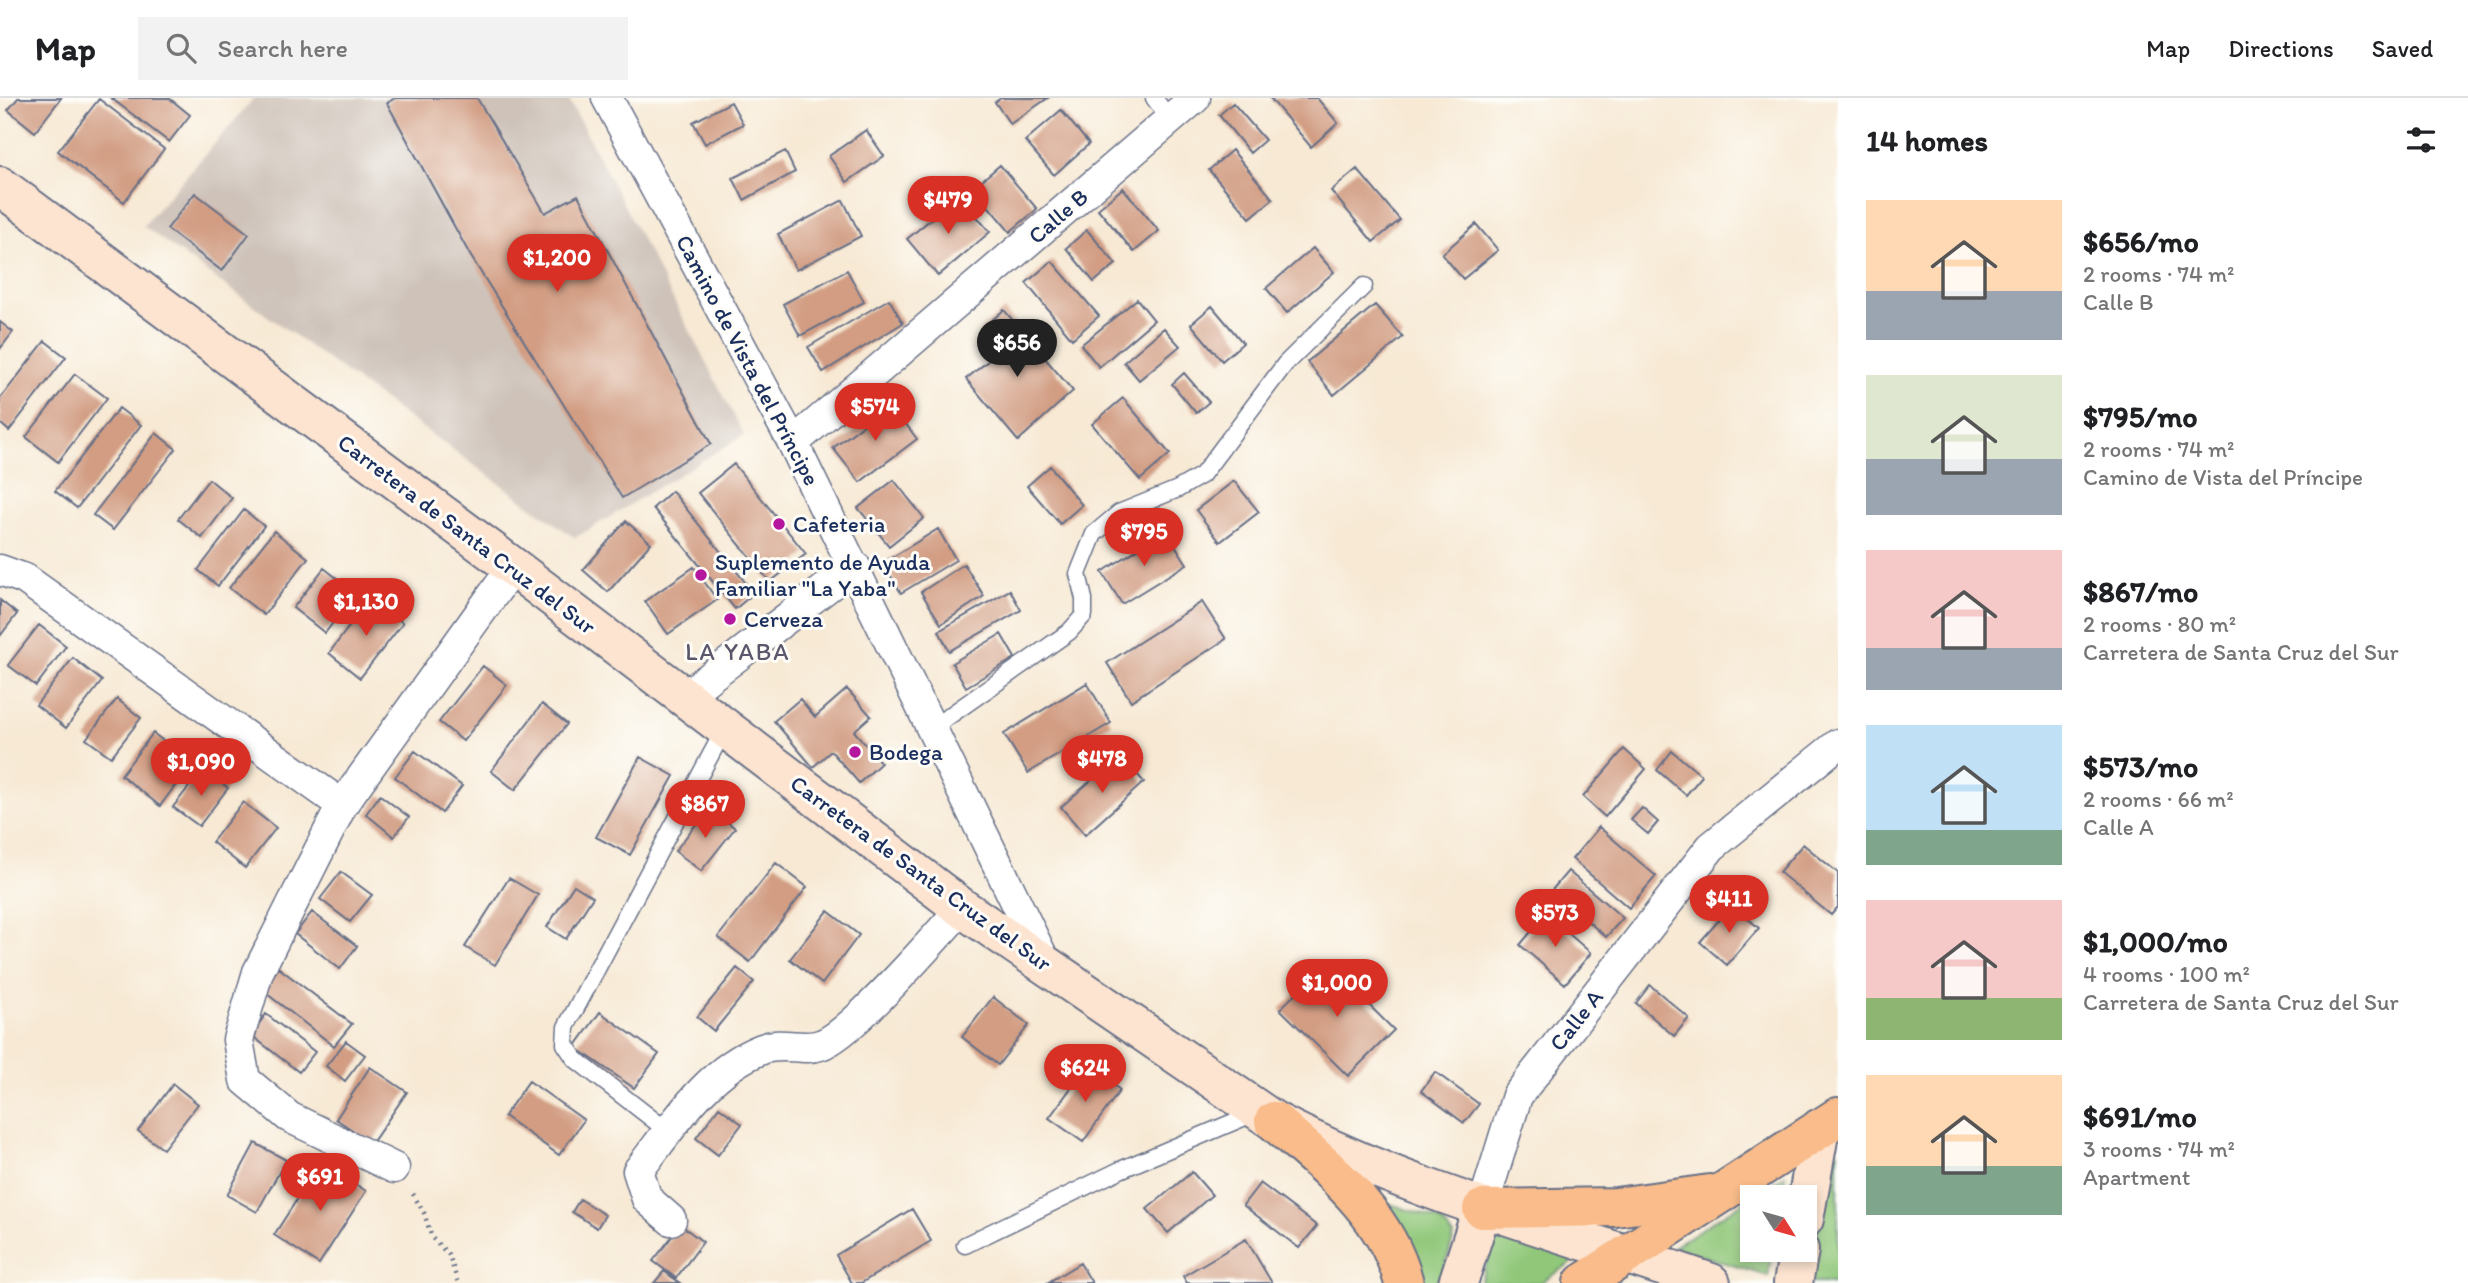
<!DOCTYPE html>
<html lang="en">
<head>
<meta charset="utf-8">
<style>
  body { margin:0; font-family:Itim,sans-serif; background:#f2f2f2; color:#202124; height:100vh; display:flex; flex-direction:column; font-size:26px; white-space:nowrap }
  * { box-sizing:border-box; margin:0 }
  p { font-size:23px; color:#757577 }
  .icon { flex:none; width:38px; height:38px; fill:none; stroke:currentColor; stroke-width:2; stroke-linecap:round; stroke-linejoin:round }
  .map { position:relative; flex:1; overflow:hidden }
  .details { display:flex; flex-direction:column; background:#fff; width:630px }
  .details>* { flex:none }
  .needle { width:46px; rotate:127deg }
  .controls { position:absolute; left:1740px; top:1087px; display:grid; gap:14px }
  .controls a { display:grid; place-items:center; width:77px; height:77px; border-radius:0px; background:#fff; box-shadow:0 4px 10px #0003; font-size:35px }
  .price { position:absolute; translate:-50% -60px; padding:0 16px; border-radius:24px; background:#d93025; color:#fff; font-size:23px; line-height:46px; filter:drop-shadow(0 2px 4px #0008) }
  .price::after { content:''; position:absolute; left:50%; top:42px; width:21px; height:16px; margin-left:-10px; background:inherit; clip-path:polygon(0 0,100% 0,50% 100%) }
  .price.on { background:#222; color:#fff }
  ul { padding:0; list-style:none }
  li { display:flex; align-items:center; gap:21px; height:175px; padding:0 28px }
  li span { display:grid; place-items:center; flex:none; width:196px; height:140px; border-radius:0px; color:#555 }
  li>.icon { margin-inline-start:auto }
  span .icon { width:84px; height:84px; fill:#fffc; stroke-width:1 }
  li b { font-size:30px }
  h2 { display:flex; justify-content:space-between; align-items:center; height:84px; padding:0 28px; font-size:30px }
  header { display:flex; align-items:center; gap:42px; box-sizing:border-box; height:98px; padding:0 35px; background:#fff; border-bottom:2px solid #e0e0e0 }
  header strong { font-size:33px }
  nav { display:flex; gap:38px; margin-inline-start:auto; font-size:24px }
  .search { width:490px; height:63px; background:#f2f2f2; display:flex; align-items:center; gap:18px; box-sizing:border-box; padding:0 24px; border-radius:0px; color:#757577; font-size:26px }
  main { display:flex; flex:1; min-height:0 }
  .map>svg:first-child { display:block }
  .industrial { fill:#cec2b9 }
  .green { fill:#90c779; stroke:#567b6c; stroke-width:2 }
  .building { fill:#d29d83 }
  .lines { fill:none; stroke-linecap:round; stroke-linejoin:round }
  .service-casing { stroke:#687087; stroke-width:19 }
  .minor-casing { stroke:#687087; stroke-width:33 }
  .secondary-casing { stroke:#687087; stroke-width:42 }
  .primary-casing { stroke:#687087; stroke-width:42 }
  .path { stroke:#687087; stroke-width:4.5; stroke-dasharray:2 5; stroke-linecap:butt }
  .service { stroke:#fff; stroke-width:16 }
  .minor { stroke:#fff; stroke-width:30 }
  .secondary { stroke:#fde4d0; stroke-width:38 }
  .primary { stroke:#f9bc8a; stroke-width:38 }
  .poi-dot { fill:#b5179e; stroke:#fdfcf7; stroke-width:2.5 }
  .labels { text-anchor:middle; stroke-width:6; stroke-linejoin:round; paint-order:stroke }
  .street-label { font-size:23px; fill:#1b2f5e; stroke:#fdfcf7 }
  .poi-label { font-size:23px; fill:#1b2f5e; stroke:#fdfcf7; text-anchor:start }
  .neighbourhood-label { font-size:24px; letter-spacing:2px; fill:#5b566b; stroke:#fdfcf7 }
</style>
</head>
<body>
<header>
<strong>Map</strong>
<div class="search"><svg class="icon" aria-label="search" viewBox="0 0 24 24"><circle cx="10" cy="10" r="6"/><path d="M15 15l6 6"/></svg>Search here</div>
<nav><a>Map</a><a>Directions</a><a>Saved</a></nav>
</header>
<main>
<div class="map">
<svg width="1838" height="1185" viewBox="0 0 1838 1185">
  <rect width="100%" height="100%" fill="#fdfcf7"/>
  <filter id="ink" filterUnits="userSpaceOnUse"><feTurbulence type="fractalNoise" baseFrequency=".0143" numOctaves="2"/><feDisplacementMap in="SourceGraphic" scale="14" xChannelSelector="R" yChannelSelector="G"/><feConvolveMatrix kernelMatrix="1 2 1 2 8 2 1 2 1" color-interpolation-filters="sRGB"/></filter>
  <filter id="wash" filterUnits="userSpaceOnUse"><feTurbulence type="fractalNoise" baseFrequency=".00686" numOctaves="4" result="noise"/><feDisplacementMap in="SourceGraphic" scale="28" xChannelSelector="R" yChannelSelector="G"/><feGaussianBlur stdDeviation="1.57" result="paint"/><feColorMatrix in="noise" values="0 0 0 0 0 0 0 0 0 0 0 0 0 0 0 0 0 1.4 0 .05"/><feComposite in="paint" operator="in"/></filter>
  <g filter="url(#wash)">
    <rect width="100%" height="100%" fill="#f7e9d4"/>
    <!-- industrial -->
    <path class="industrial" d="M254 0H568L744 337 575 440 143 128Z"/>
    <!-- green -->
    <path class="green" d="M1838 1054V1185H1807L1832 1058Z
      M1785 1077 1781 1099H1752V1152H1772L1768 1178 1673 1149Z
      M1381 1103 1440 1122 1454 1138 1440 1185H1422L1408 1137Z
      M1495 1139 1577 1161 1540 1185H1480Z"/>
    <g id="blocks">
      <!-- building -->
      <path class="building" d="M18 0H61L35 34 8 12Z
        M111 0H169L190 17 169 44Z
        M395 0H477L545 115 578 97 711 346 622 400 470 157 387 5Z
        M1001 0H1048L1010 26 995 4Z
        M1270 0H1317L1338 25 1311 49Z
        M99 1 164 51 124 104 58 53Z
        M731 4 743 26 705 46 693 24Z
        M1233 5 1265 42 1250 55 1219 17Z
        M1061 12 1089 46 1054 77 1025 43Z
        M866 32 884 58 847 84 829 58Z
        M1232 52 1273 101 1250 120 1209 72Z
        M785 53 795 74 744 102 733 80Z
        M1000 67 1037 111 1010 134 973 90Z
        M1357 71 1400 122 1373 144 1331 93Z
        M1123 90 1159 133 1134 154 1098 111Z
        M195 95 249 136 222 173 167 131Z
        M959 98 990 134 938 178 907 141Z
        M843 102 861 138 796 172 778 136Z
        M1476 126 1498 152 1463 181 1442 156Z
        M1087 132 1116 166 1094 184 1066 150Z
        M1313 150 1334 174 1287 215 1266 190Z
        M1052 163 1099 218 1072 241 1026 185Z
        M847 172 864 204 800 238 783 206Z
        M889 201 903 225 823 274 808 249Z
        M1137 201 1154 222 1099 269 1081 247Z
        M1375 207 1403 239 1334 297 1307 264Z
        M1212 208 1243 245 1222 263 1191 226Z
        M1004 212 1073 293 1018 343 966 281 999 254 980 232Z
        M0 224 13 234 0 251Z
        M1164 230 1180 248 1139 282 1124 264Z
        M45 243 66 259 9 333 0 325V301Z
        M1184 275 1209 304 1196 315 1172 286Z
        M75 276 107 300 58 364 26 339Z
        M1123 300 1170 356 1140 382 1092 326Z
        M891 306 917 341 860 384 833 350Z
        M119 310 141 327 77 410 55 393Z
        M156 335 176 351 113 432 93 417Z
        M734 366 806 456 770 484 698 395Z
        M1050 368 1082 407 1060 426 1027 388Z
        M209 381 232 400 202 440 178 421Z
        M894 382 924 420 889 448 858 410Z
        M1234 383 1259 414 1220 444 1196 412Z
        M672 393 754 495 735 511 653 410Z
        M244 412 264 428 218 488 198 472Z
        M626 423 651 445 608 494 583 472Z
        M938 431 956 462 901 495 883 465Z
        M274 433 308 460 264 517 229 490Z
        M1166 433 1187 466 1122 506 1102 474Z
        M964 466 984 498 941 526 921 494Z
        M694 469 717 502 668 536 645 503Z
        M324 470 356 495 325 535 293 510Z
        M1010 492 1021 512 949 553 939 533Z
        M371 500 403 525 360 580 329 555Z
        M0 502 17 516 0 538Z
        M1202 504 1226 541 1131 603 1107 565Z
        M39 527 66 548 36 588 8 567Z
        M1001 536 1015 560 966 589 952 565Z
        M73 560 102 583 66 630 36 607Z
        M483 568 507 587 463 643 439 624Z
        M1087 585 1111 625 1028 675 1004 636Z
        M847 591 871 618 854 633 881 665 859 685 831 653 813 669 774 623 800 601 815 619Z
        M117 601 141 620 111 659 86 641Z
        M542 606 567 626 515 692 491 673Z
        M153 635 192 665 160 708 121 677Z
        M1624 651 1646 671 1605 719 1583 699Z
        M415 653 462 688 442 715 395 679Z
        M1672 653 1702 678 1686 697 1657 672Z
        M1120 657 1144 684 1085 737 1061 709Z
        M640 659 674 678 630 757 596 739Z
        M203 671 228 690 199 728 173 709Z
        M380 697 409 719 394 739 366 716Z
        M243 704 276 730 245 770 212 744Z
        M709 710 735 730 701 773 675 753Z
        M1642 710 1658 724 1648 736 1631 722Z
        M1599 729 1656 778 1629 810 1572 761Z
        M1803 746 1838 775V809L1831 817 1779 774Z
        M776 765 807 789 750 864 718 839Z
        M1568 773 1623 820 1606 839 1552 792Z
        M341 774 372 797 350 824 320 801Z
        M509 780 538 797 495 867 465 849Z
        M574 787 593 799 566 841 547 829Z
        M1732 807 1759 830 1727 867 1700 844Z
        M828 813 859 837 822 886 790 861Z
        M312 814 357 848 340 871 295 836Z
        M1546 816 1591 855 1565 886 1520 847Z
        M1327 865 1394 932 1348 978 1280 911Z
        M279 870 352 926 334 948 262 892Z
        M737 870 754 884 714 933 697 919Z
        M1650 887 1689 920 1674 938 1636 905Z
        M993 899 1029 927 998 967 962 939Z
        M600 914 659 956 634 990 575 949Z
        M266 916 315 954 299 974 251 937Z
        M346 943 365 957 345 983 326 968Z
        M1087 968 1120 992 1083 1044 1049 1020Z
        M370 969 407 994 372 1045 336 1021Z
        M1435 974 1479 1006 1464 1025 1421 993Z
        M529 983 584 1022 559 1057 504 1018Z
        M173 986 198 1006 163 1051 138 1033Z
        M719 1009 742 1026 718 1057 696 1040Z
        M255 1045 286 1062 257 1114 227 1097Z
        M321 1064 366 1093 319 1166 274 1137Z
        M1192 1074 1212 1097 1168 1135 1147 1111Z
        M1260 1085 1317 1128 1299 1150 1243 1107Z
        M580 1101 605 1117 597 1130 572 1114Z
        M912 1111 931 1143 861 1185H852L836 1157Z
        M681 1127 703 1144 676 1180 653 1163Z
        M1246 1141 1272 1185H1187L1183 1178Z
        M1080 1165 1092 1185H1047Z
        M664 1173 680 1185H654Z"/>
    </g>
  </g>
  <g filter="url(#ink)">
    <use href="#blocks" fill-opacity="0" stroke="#687087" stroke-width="2"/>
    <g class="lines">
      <defs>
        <path id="service" d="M1154 0 1170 22
          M932 630 1069 534 1084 517V501L1078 476 1094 436 1119 415 1178 391 1202 377 1285 266 1364 188
          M669 1034 575 961 565 946 566 929 725 630
          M965 1147 1120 1072 1257 1014"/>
        <path id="minor" d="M607 0 793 345 1047 868
          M793 345 1195 0
          M0 472 25 481 342 707
          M684 599 855 468
          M394 1070 289 1019 245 982 238 942 258 874 342 707 513 469
          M1482 1111 1517 998 1711 749 1838 646
          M671 1122 647 1101 638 1073C673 1028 707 972 762 951 781 943 803 953 820 947 851 938 936 838 962 810"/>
        <path id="secondary" d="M0 88 513 469 962 810 1274 1023C1413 1096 1564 1133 1711 1185
          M1804 1121 1820 1030
          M1458 1185 1482 1111
          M1793 1185 1799 1152"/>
        <path id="primary" d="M1274 1023C1327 1070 1386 1114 1404 1185
          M1482 1111 1616 1109 1710 1096
          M1583 1185 1838 1019"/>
      </defs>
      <!-- service casing -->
      <use href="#service" class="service-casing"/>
      <!-- minor casing -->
      <use href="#minor" class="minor-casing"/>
      <!-- secondary casing -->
      <use href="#secondary" class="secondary-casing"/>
      <!-- primary casing -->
      <use href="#primary" class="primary-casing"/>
      <!-- path -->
      <path class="path" d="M413 1096 424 1115 432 1140 449 1157 458 1185"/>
      <!-- service -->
      <use href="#service" class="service"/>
      <!-- minor -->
      <use href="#minor" class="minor"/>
      <!-- secondary -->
      <use href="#secondary" class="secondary"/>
      <!-- primary -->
      <use href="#primary" class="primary"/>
    </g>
  </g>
  <!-- markers -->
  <g class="poi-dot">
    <circle cx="779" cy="426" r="7"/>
    <circle cx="701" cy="477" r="7"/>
    <circle cx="730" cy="521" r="7"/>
    <circle cx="855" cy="654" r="7"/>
  </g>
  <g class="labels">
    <!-- street labels -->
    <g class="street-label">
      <text transform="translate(1058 118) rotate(-41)" y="8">Calle B</text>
      <text transform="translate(748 262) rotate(62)" y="8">Camino de Vista del Príncipe</text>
      <text transform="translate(467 436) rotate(37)" y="8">Carretera de Santa Cruz del Sur</text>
      <text transform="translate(921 775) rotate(36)" y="8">Carretera de Santa Cruz del Sur</text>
      <text transform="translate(1576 922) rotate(-52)" y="8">Calle A</text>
    </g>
    <!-- poi labels -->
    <g class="poi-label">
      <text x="793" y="434">Cafeteria</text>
      <text x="715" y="472">Suplemento de Ayuda<tspan x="715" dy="26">Familiar "La Yaba"</tspan></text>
      <text x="744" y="529">Cerveza</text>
      <text x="869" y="662">Bodega</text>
    </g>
    <!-- neighbourhood labels -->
    <g class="neighbourhood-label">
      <text x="738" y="562">LA YABA</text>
    </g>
  </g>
</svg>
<div class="controls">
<a><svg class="needle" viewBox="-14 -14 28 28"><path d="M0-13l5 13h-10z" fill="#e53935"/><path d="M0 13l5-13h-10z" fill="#757577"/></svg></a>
</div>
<b class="price" style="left:948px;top:138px">$479</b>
<b class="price" style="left:557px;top:196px">$1,200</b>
<b class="price on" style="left:1017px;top:281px">$656</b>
<b class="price" style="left:875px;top:345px">$574</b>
<b class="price" style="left:1144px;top:470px">$795</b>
<b class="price" style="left:366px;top:540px">$1,130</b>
<b class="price" style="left:1102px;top:697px">$478</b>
<b class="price" style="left:201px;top:700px">$1,090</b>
<b class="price" style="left:705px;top:742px">$867</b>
<b class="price" style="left:1729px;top:837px">$411</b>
<b class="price" style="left:1555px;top:851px">$573</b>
<b class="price" style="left:1337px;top:921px">$1,000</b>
<b class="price" style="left:1085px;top:1006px">$624</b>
<b class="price" style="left:320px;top:1115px">$691</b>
</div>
<section class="details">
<h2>14 homes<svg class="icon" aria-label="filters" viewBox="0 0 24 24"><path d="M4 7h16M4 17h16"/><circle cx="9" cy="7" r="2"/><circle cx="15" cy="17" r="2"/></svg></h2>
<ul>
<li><span style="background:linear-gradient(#ffd9b3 65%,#9aa5b1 0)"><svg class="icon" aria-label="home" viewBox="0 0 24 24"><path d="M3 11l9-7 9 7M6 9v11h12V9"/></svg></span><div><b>$656/mo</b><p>2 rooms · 74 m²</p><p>Calle B</p></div></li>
<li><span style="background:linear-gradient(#dfe7d0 60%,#9aa5b1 0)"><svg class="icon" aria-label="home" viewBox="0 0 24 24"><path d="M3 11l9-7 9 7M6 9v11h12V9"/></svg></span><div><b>$795/mo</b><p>2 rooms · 74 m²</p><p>Camino de Vista del Príncipe</p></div></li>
<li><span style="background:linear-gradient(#f6c9c9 70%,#9aa5b1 0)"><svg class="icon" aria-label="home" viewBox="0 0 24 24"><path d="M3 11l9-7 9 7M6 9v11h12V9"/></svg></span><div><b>$867/mo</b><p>2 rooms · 80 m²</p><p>Carretera de Santa Cruz del Sur</p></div></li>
<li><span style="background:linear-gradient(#bfe0f5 75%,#7fa58c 0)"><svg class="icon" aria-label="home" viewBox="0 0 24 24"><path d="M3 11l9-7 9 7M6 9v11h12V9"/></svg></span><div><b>$573/mo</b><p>2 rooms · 66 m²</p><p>Calle A</p></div></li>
<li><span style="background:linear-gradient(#f6c9c9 70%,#8fb573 0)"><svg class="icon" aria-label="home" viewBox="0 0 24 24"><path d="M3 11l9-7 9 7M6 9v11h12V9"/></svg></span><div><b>$1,000/mo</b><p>4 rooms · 100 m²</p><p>Carretera de Santa Cruz del Sur</p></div></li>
<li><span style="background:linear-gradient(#ffd9b3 65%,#7fa58c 0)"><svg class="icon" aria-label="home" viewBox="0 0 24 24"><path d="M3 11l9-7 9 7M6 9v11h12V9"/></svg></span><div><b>$691/mo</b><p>3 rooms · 74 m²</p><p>Apartment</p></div></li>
</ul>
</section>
</main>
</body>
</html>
